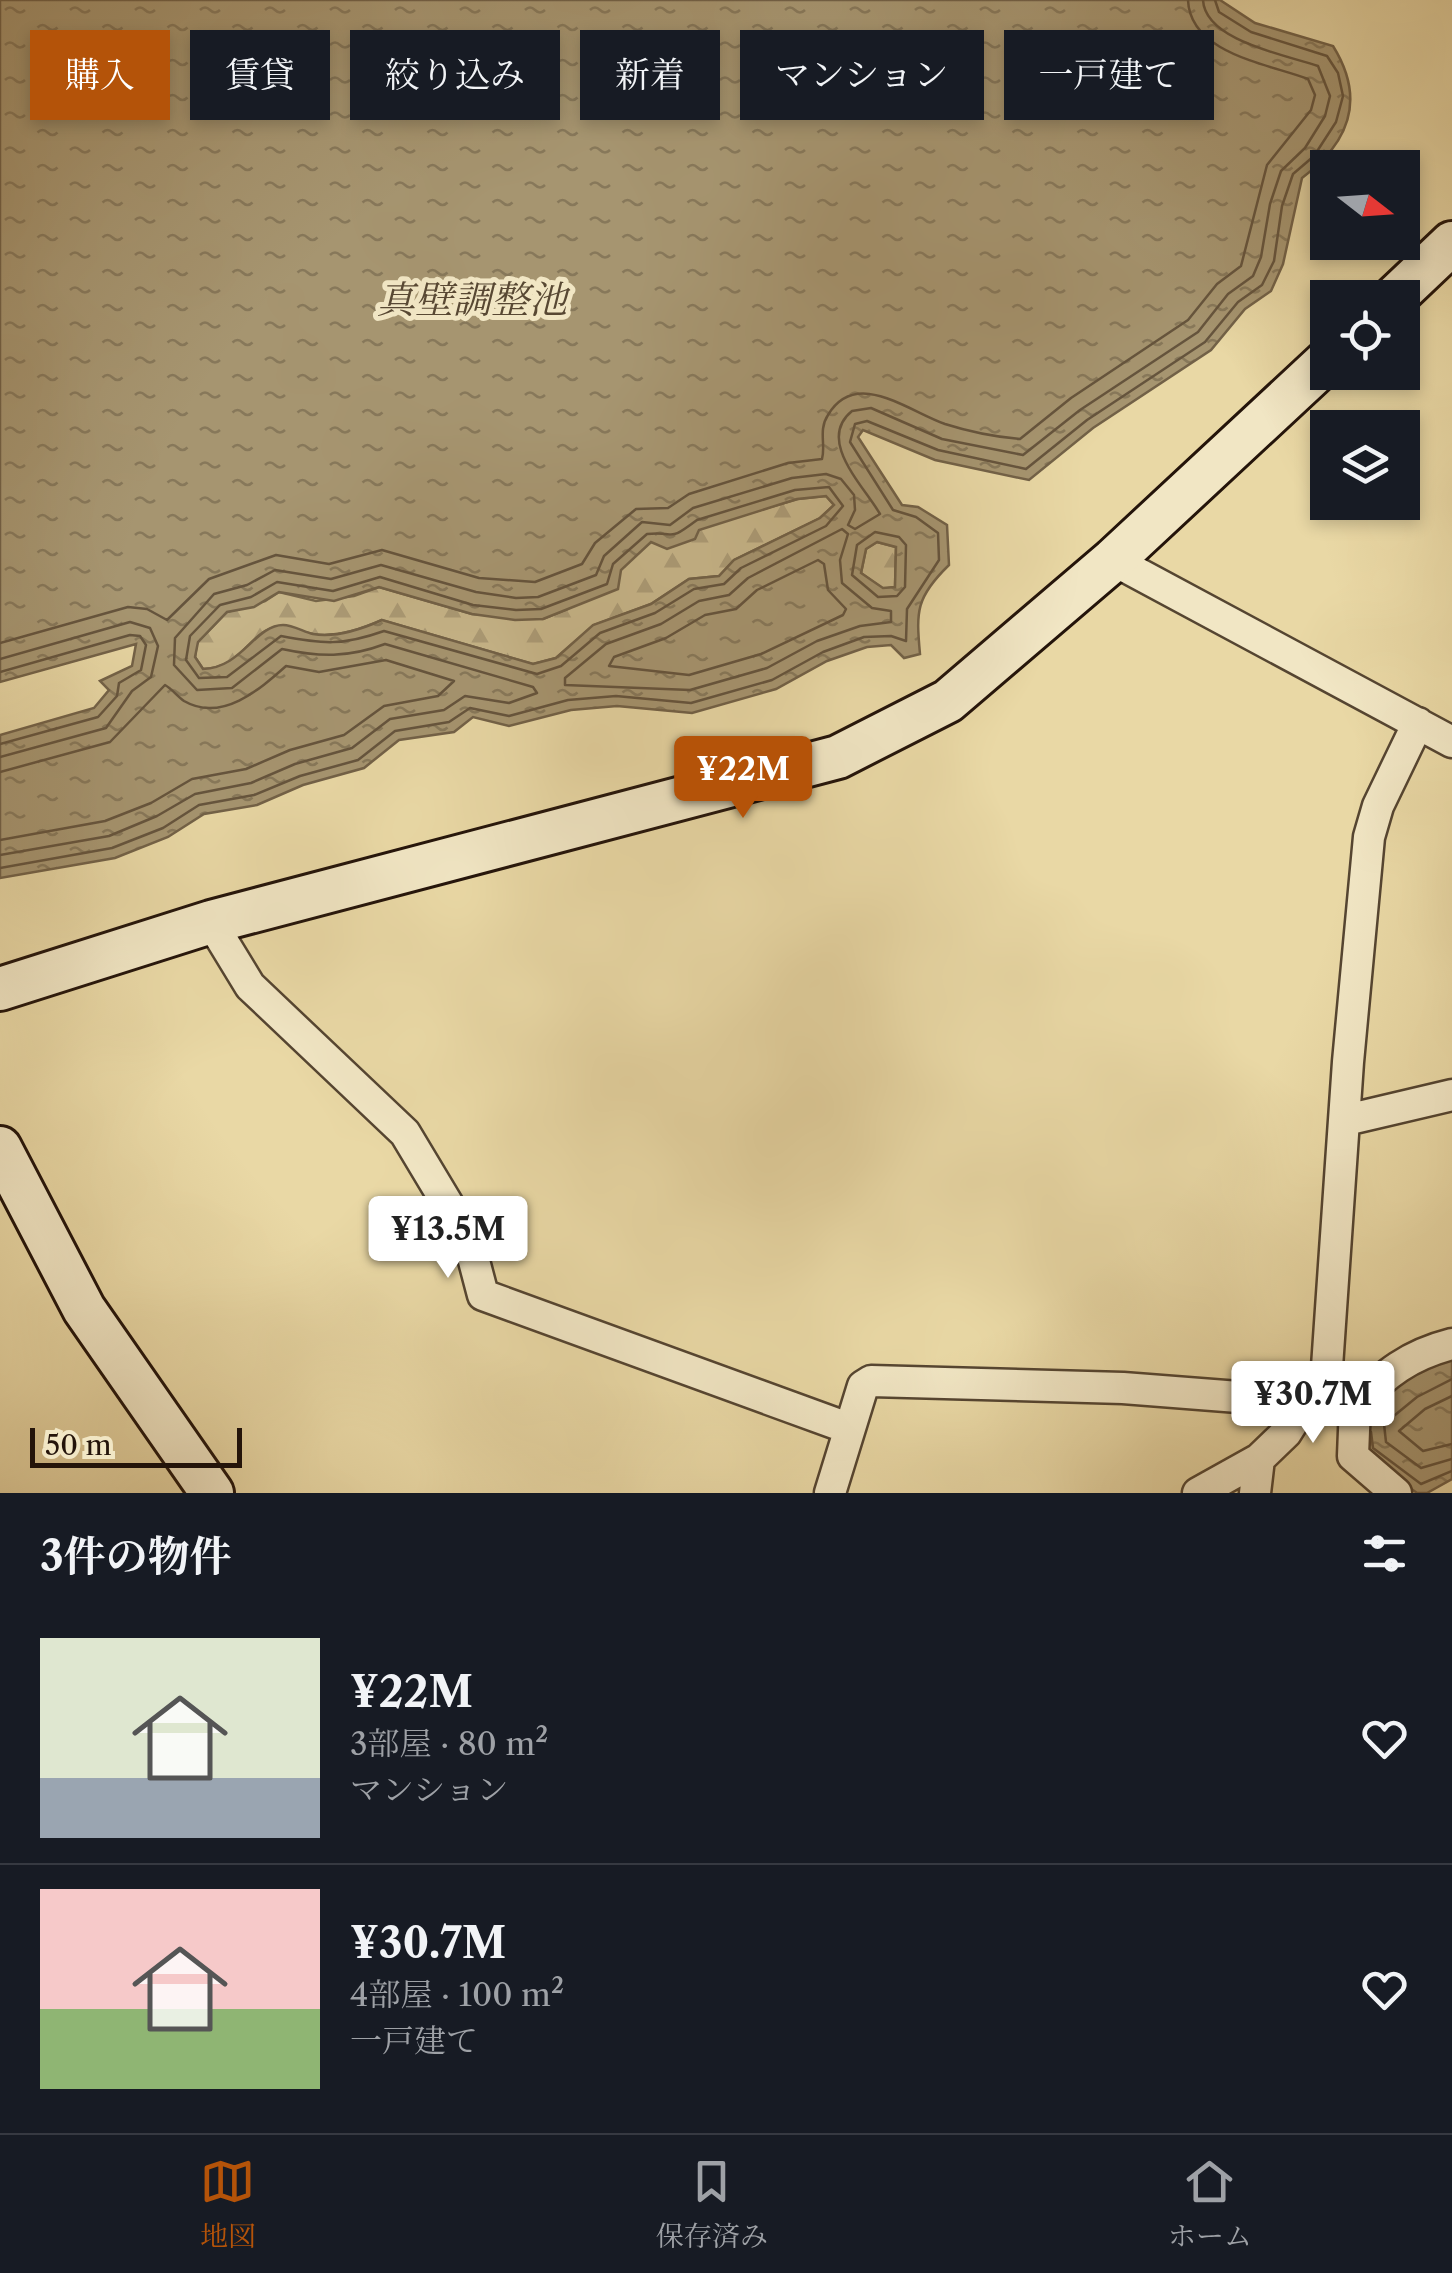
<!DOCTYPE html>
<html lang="ja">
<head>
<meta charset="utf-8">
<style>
  body { margin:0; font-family:"Libre Caslon Text","Noto Serif JP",serif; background:#20242c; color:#f1f3f6; height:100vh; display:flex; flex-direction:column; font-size:38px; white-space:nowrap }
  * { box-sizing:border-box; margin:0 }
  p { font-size:32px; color:#9ea1a6 }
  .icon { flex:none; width:55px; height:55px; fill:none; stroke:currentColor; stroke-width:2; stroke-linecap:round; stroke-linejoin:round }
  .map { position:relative; height:1493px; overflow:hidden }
  .sheet { display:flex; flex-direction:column; background:#171b24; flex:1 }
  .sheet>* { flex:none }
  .banner { position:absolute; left:30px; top:30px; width:1392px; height:90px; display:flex; gap:20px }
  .needle { width:65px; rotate:107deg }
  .controls { position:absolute; left:1310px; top:150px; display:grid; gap:20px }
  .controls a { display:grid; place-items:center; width:110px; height:110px; border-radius:0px; background:#171b24; box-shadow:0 5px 15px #0003; font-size:50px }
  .scale { position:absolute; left:30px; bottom:25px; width:212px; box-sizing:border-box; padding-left:10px; border:5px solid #24140a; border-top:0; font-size:28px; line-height:35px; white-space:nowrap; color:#24140a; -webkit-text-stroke:8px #f1e6c4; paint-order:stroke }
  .price { position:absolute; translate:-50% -85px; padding:0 22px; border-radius:10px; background:#fff; color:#222; font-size:32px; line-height:65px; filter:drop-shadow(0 2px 5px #0008) }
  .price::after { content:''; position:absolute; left:50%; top:60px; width:30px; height:22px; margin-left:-15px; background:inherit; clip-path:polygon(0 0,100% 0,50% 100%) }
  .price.active { background:#b45309; color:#fff }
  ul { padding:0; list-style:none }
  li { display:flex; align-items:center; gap:30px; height:250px; padding:0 40px }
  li+li { border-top:2px solid #363941 }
  li span { display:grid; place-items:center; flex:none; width:280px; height:200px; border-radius:0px; color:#555 }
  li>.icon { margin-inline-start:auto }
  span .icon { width:120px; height:120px; fill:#fffc; stroke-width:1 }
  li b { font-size:42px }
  h2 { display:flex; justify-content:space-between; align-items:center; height:120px; padding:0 40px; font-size:42px }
  .tag { padding:0 35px; border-radius:0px; background:#171b24; box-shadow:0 5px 15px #0003; font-size:35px; line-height:90px }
  .tag.active { background:#b45309; color:#fff }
  .tab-bar { display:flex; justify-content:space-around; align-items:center; height:140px; border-top:2px solid #363941; background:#171b24; font-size:28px; color:#9ea1a6 }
  .tab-bar a { display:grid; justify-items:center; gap:5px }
  .tab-bar .active { color:#b45309 }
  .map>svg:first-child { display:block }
  .forest { fill:url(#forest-firs); stroke:#76664a; stroke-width:2.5 }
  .water { fill:url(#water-ripples); stroke:#726147; stroke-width:2.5; fill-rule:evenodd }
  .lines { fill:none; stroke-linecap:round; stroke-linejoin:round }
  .shore { stroke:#65543d; stroke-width:2.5 }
  .street-casing { stroke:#554531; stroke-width:35 }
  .secondary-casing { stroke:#24140a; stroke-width:48 }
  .street { stroke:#f1e6c4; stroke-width:30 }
  .secondary { stroke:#f1e6c4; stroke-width:42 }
  .labels { text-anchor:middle; stroke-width:10; stroke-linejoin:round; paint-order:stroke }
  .water-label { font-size:38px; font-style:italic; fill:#584833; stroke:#f1e6c4 }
</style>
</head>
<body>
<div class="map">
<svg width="1452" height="1493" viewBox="0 0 1452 1493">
  <defs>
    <pattern id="forest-firs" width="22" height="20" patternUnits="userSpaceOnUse" patternTransform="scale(2.5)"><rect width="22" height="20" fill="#c8b78b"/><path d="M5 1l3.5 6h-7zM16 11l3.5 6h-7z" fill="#ac9c77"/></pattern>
    <pattern id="water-ripples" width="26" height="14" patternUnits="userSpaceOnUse" patternTransform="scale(2.5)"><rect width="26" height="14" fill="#a69570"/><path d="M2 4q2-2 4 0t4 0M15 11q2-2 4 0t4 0" fill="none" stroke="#87785a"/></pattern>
  </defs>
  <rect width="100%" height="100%" fill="#e9d8a5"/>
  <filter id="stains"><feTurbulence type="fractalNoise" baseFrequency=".002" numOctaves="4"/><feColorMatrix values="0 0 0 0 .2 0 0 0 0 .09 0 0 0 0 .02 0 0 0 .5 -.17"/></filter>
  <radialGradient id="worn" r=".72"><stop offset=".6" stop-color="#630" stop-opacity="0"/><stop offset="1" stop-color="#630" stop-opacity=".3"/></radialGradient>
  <!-- forest -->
  <path class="forest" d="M826 496 834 505 820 518 734 560 719 576 689 579 651 604 594 625 556 658 533 664 382 620C362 629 336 638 313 634 300 632 289 623 275 627 245 636 244 667 203 669L195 657 197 643 227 612 265 601 279 592 316 601 354 596 379 587 472 614 543 619 568 609 651 542 798 499Z
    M877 542 896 547 895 587 883 589 861 573 866 549Z"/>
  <!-- water -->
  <path class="water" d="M0 0H1220L1255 23 1333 46C1366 99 1350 142 1302 178L1283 264 1271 291 1245 309 1211 350 1093 428 1029 480 935 460 863 430 858 437 902 505 918 507 947 525 949 565C916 597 916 611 920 654L904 658 891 645 867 647 827 661 776 689 692 713 617 706 571 710 509 726 473 717 454 732 399 740 364 768 303 785 257 805 204 814 168 837 115 858 0 878V735L94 708 109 690 100 681 132 666 136 644 0 682ZM826 496 834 505 820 518 734 560 719 576 689 579 651 604 593 625 556 658 533 664 382 620C362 629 336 638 313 634 304 632 293 625 283 625 255 625 242 668 203 669L195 657 198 642 227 612 254 607 279 592 334 601 379 587 472 614 515 620 543 619 618 589 621 570 651 542 667 549 695 539 699 530 797 499ZM877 542 896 547 895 587 883 588 861 573 866 549Z
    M1452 1354V1479L1427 1493H1417L1362 1453 1361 1410 1405 1377Z"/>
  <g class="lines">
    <!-- shore -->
    <path class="shore" d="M829 487 843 506 826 526 741 568 724 584 694 589 655 613 600 633 561 666 537 674 384 631C342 646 323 644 281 636L227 677 199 678 186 660 190 636 220 605 251 597 277 582 333 591 380 577 473 605 516 610 541 609 607 584 613 564 647 534C679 531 666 543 697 520L795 490Z
      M842 529 848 534 840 560 842 583 872 608 891 611V622L860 626 817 641 767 668 690 690 565 685V678L606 644 661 624 699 601 729 595 748 578Z
      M875 532 899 537 906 545 905 587 897 596 878 597 852 575 857 545Z
      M818 560 824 564 828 590 846 609 843 615 761 654 689 675 609 666 614 657 666 638 705 615 736 609 757 590Z
      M0 643 128 607 147 609 167 620 209 579 276 555 329 564 382 550 479 578 535 582 582 564 595 543 636 509 668 508 689 494 788 463 822 459C826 445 818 430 828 415 856 368 908 411 945 424 967 431 997 437 1020 439L1071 398 1188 320 1217 284 1241 266 1267 165 1311 110 1315 95 1308 79C1269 64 1190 54 1188 0
      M0 659 130 622 150 628 158 646 151 677 132 691 106 728 0 757
      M0 672 130 635 140 636 146 645 141 670 119 683 117 696 98 717 0 744
      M0 772 110 742 165 685C172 689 177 696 184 701 222 723 260 689 286 666L319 672 386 660 454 681 438 696 384 706 344 735 290 750 246 769 192 779 151 803 105 821 0 840
      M0 855 109 836 157 816 195 794 251 783 295 764 352 748 390 719 444 710 465 696 509 703 537 693 533 687 385 644C348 658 319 657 282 649L232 688 197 690 174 665 175 638 214 594 247 585 275 570 331 579 381 565 476 592 516 598 538 597 596 575 604 556 642 522 670 525 693 508 792 478 826 474 841 479 854 495 855 510 848 525 855 529 880 514C863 485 816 440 852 411L871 408 942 439 1023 455 1080 410 1198 332 1228 294 1253 276 1261 257 1270 204 1281 171 1305 148 1325 116 1330 96 1318 66C1286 55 1205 41 1203 0
      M0 868 112 848 163 828 199 805 254 795 300 776 358 760 395 731 449 722 470 708 509 716 568 700 616 696 691 703 772 680 823 652 864 637 891 636 906 641 907 609 939 560 938 533 916 517 893 510 850 442 855 424 867 421 938 450 1026 469 1087 420 1205 342 1238 302 1262 285 1274 261 1282 206 1293 174 1314 156 1336 122 1343 96 1338 73 1327 56 1251 32 1219 12 1215 0
      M1452 1379 1417 1397 1384 1424 1386 1442 1421 1468 1452 1459
      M1452 1396 1425 1409 1399 1431 1423 1451 1452 1444
      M1371 1432 1373 1448 1421 1484 1452 1471"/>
    <defs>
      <path id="street" d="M1113 560 1452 742
        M211 922 250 986 405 1133 468 1238 483 1295 848 1428
        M1346 1120 1452 1095
        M1259 1459 1286 1433 1313 1390
        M830 1493 863 1386 871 1381 1123 1388 1290 1401 1313 1390 1327 1367 1348 1062 1369 837 1378 806 1418 723
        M1198 1493 1259 1459 1255 1493
        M1396 1493 1353 1456 1355 1405C1385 1374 1409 1355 1452 1344"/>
      <path id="secondary" d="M1394 298 1452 243
        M0 989 211 922 838 757 948 701 1113 560 1328 360
        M0 1148 84 1309 212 1493"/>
    </defs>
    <!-- street casing -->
    <use href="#street" class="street-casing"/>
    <!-- secondary casing -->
    <use href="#secondary" class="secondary-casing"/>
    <!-- street -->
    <use href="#street" class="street"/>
    <!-- secondary -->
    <use href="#secondary" class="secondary"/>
  </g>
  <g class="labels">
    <!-- water labels -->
    <g class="water-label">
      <text x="472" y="313">真壁調整池</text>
    </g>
  </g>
  <rect width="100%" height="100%" filter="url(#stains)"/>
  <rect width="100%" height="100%" fill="url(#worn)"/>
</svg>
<div class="controls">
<a><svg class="needle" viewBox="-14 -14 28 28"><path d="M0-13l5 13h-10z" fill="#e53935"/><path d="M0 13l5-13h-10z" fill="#9ea1a6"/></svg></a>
<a><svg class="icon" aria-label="locate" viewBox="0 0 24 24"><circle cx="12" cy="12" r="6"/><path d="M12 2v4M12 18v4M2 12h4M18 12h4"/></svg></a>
<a><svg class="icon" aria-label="layers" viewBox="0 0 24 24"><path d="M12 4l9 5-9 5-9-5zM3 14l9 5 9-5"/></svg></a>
</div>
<div class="scale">50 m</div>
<b class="price active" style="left:743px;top:821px">¥22M</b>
<b class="price" style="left:448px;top:1281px">¥13.5M</b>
<b class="price" style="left:1313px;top:1446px">¥30.7M</b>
<div class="banner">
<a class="tag active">購入</a>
<a class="tag">賃貸</a>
<a class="tag">絞り込み</a>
<a class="tag">新着</a>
<a class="tag">マンション</a>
<a class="tag">一戸建て</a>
</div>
</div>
<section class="sheet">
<h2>3件の物件<svg class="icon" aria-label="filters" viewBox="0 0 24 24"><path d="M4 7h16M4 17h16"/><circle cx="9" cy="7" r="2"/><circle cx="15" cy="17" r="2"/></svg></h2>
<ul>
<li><span style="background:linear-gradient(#dfe7d0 70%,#9aa5b1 0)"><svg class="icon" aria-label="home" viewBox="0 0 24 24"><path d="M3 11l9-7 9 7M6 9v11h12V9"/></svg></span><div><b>¥22M</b><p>3部屋 · 80 m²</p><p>マンション</p></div><svg class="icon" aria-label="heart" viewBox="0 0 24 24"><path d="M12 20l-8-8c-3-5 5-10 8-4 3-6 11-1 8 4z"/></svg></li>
<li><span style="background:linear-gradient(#f6c9c9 60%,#8fb573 0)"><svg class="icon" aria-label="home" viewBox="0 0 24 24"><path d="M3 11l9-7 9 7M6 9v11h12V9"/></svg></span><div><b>¥30.7M</b><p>4部屋 · 100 m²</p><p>一戸建て</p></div><svg class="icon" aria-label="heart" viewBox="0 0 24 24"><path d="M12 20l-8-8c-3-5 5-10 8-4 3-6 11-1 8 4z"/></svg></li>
</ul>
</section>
<nav class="tab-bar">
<a class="active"><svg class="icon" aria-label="map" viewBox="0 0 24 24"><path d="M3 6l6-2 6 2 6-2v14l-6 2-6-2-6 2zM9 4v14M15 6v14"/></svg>地図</a>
<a><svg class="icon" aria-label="saved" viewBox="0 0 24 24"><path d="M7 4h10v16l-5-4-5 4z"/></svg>保存済み</a>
<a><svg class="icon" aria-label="home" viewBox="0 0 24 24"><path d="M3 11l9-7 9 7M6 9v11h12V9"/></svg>ホーム</a>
</nav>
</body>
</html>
